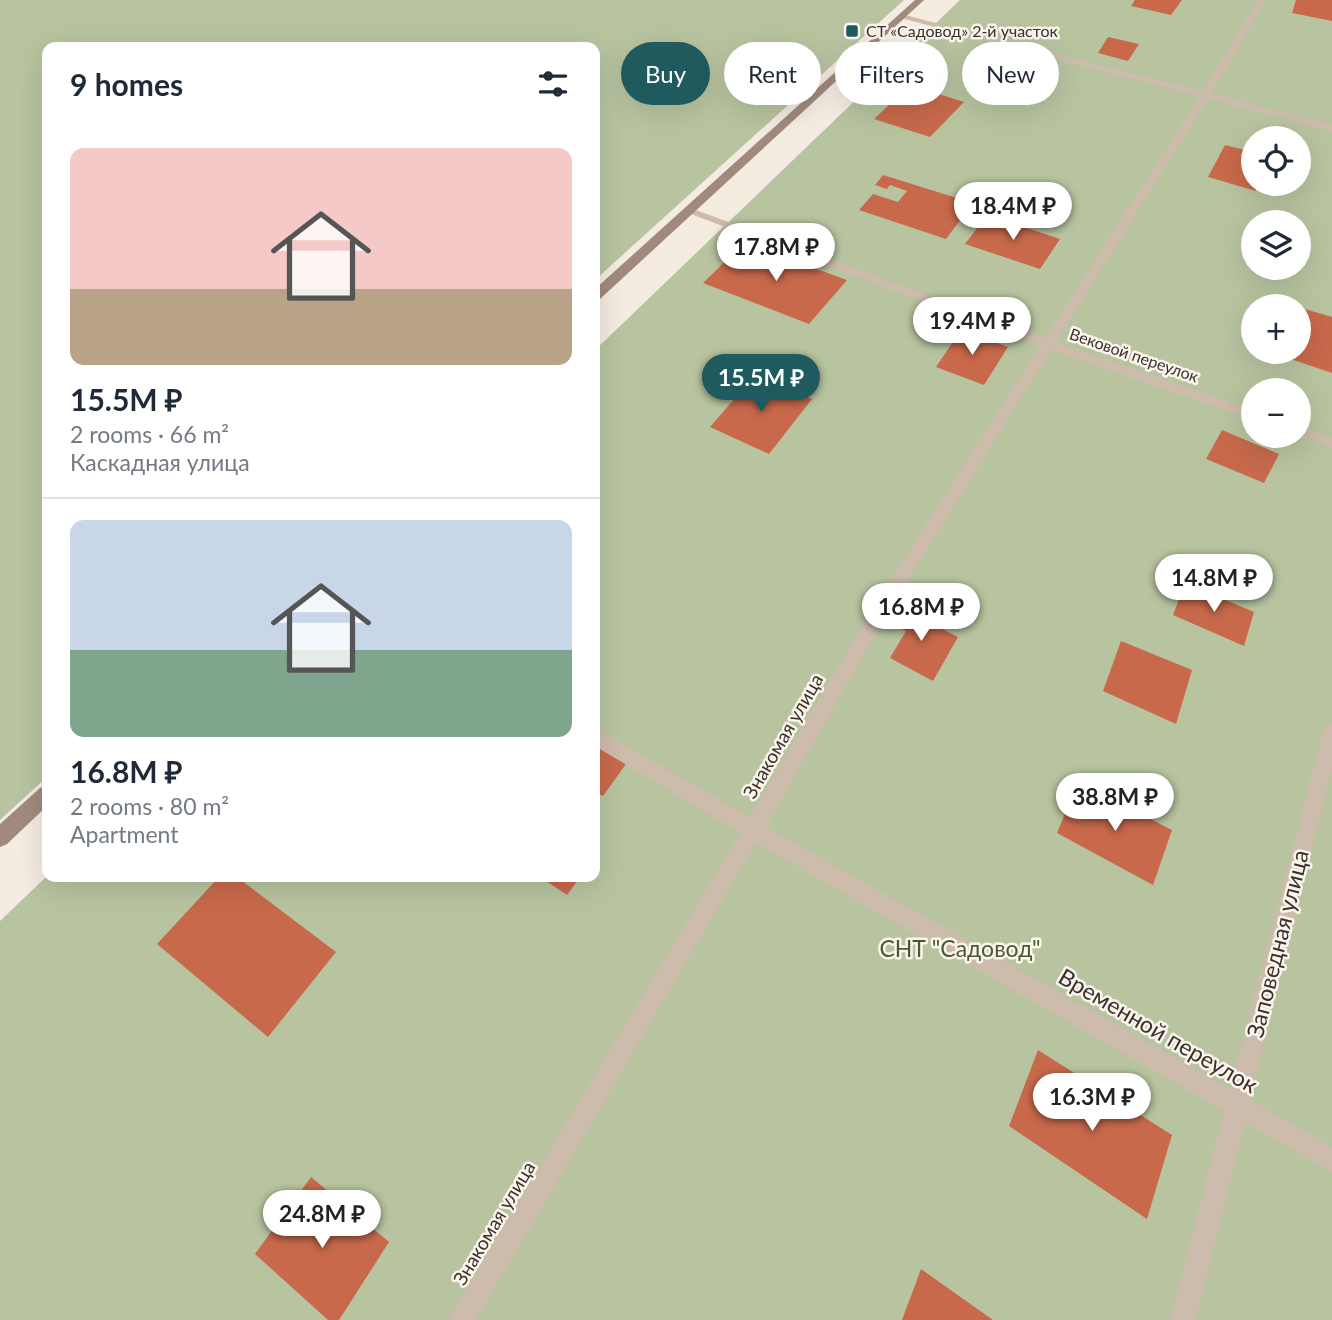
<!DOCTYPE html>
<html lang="en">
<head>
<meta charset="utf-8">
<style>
  body { margin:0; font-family:Lato,sans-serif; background:#f6f6f7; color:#1f2937; height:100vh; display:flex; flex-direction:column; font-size:26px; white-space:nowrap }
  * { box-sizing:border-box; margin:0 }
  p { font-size:23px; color:#747a83 }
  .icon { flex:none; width:38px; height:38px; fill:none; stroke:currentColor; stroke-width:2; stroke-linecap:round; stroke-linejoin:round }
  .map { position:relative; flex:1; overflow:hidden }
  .panel { position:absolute; left:42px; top:42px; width:558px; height:840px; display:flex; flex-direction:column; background:#fff; border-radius:14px; box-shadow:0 7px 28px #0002 }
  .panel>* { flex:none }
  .top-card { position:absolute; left:621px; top:42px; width:606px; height:63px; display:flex; gap:14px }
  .controls { position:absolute; left:1241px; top:126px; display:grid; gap:14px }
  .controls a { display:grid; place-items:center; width:70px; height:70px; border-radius:50%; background:#fff; box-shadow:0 7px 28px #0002; font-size:35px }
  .price { position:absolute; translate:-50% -60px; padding:0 16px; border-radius:24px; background:#fff; color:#222; font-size:23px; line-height:46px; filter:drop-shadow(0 2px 4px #0008) }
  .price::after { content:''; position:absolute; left:50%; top:42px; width:21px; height:16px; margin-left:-10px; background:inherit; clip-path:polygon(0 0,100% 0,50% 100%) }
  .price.selected { background:#1f5a5e; color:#fff }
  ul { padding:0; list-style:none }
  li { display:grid; align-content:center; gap:14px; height:371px; padding:0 28px }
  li+li { border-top:2px solid #e0e1e3 }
  li span { display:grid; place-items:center; height:217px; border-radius:14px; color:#555 }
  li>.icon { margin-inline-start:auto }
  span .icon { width:126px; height:126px; fill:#fffc; stroke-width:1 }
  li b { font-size:30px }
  h2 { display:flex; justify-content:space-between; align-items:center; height:84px; padding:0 28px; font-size:30px }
  .pill { padding:0 24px; border-radius:32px; background:#fff; box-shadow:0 7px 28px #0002; font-size:24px; line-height:63px }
  .pill.selected { background:#1f5a5e; color:#fff }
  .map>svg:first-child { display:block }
  .green { fill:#b8c4a0; fill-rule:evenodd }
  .building { fill:#c8694b }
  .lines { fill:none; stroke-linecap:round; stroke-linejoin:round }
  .lane { fill:#cdbbac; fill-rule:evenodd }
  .street { fill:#cdbbac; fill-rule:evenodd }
  .secondary { fill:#a18a7d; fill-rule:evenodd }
  .poi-dot { fill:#1f5a5e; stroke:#fbf5ee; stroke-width:2.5 }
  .labels { text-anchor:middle; stroke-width:5; stroke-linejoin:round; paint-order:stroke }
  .far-poi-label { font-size:16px; fill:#3b302b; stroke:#fbf5ee; text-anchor:start }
  .far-street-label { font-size:16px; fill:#3b302b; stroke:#fbf5ee }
  .street-label { font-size:19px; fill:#3b302b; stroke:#fbf5ee }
  .near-street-label { font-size:23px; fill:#3b302b; stroke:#fbf5ee }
  .near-park-label { font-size:23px; fill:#4a5a2e; stroke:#fbf5ee }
</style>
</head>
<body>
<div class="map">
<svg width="1332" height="1320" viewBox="0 0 1332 1320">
  <rect width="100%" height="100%" fill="#f4ebe1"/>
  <!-- green -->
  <path class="green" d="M0 0H904L595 280V47H47V777L0 820Z
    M960 0H1332V1320H0V921L47 876 595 877V350ZM1253 138H1298V184H1253ZM1253 222H1298V268H1253ZM1253 306H1298V352H1253ZM1253 390H1298V436H1253Z"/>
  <!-- building -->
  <path class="building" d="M1135 0H1182L1171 15 1131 6Z
    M1296 0H1332V21L1292 13Z
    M1108 37 1139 44 1128 61 1098 53Z
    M910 85 964 102 930 137 874 119Z
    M1225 145 1253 152V184H1260L1256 191 1208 177Z
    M883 175 973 203 946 239 859 210 873 194 898 202 907 191 890 185 887 189 875 185Z
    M987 215 1060 239 1040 269 965 244Z
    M744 243 847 280 809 324 703 283Z
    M1298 307 1332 317V373L1270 352H1298Z
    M961 330 1008 347 984 385 936 367Z
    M755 375 812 399 769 454 710 427Z
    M1222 430 1279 454 1264 483 1206 459Z
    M1185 583 1254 612 1244 646 1173 615Z
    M895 605 958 637 933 681 890 658 906 631 885 621Z
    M1121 641 1192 670 1176 724 1103 691Z
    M595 745 626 764 603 796 595 792Z
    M1078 782 1172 830 1153 885 1057 833Z
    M219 877H237L336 952 268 1037 157 944Z
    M540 877H580L567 895Z
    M1038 1050 1172 1135 1147 1219 1009 1126Z
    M311 1177 389 1242 339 1320H328L255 1254Z
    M921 1269 993 1320H902Z"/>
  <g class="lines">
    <!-- lane -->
    <path class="lane" d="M1258 0H1266L1210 96 1056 342 1253 410V420L1051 350 890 609 766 827 1230 1089 1323 731 1325 725 1332 723V768L1250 1100 1332 1147V1172L1245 1123 1196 1320H1170L1224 1111 756 843 476 1320H448L740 833 595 746V728L750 817 878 599 1040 346 683 211 693 209 1045 338 1200 96Z
      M1298 426 1332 437V447L1296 436H1298Z"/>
    <!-- street -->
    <path class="street" d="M901 14 1332 125V131L901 18Z"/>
    <!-- secondary -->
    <path class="secondary" d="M915 0H924L600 299 595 300V289Z
      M47 785V806L7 844 0 847V824L40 788Z"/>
  </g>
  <!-- markers -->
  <rect class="poi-dot" x="845" y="24" width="14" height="14" rx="3.5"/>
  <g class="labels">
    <!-- far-poi labels -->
    <g class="far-poi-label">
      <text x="866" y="37">СТ «Садовод» 2-й участок</text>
    </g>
    <!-- far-street labels -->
    <g class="far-street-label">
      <text transform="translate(1134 355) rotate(19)" y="6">Вековой переулок</text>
    </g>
    <!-- street labels -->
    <g class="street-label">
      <text transform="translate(783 736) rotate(-60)" y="7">Знакомая улица</text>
      <text transform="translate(494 1223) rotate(-59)" y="7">Знакомая улица</text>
    </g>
    <!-- near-street labels -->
    <g class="near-street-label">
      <text transform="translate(1278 944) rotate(-76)" y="8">Заповедная улица</text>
      <text transform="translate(1158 1031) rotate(30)" y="8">Временной переулок</text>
    </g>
    <!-- near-park labels -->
    <g class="near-park-label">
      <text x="960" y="957">СНТ "Садовод"</text>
    </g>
  </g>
</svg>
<div class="controls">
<a><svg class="icon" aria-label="locate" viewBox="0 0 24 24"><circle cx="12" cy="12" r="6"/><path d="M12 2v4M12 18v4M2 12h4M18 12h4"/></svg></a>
<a><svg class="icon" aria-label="layers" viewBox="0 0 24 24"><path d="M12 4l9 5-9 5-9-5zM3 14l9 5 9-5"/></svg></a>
<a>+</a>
<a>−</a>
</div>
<b class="price" style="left:1013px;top:242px">18.4M ₽</b>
<b class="price" style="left:776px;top:283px">17.8M ₽</b>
<b class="price" style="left:972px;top:357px">19.4M ₽</b>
<b class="price selected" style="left:761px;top:414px">15.5M ₽</b>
<b class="price" style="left:1214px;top:614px">14.8M ₽</b>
<b class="price" style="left:921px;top:643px">16.8M ₽</b>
<b class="price" style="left:1115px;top:833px">38.8M ₽</b>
<b class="price" style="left:1092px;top:1133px">16.3M ₽</b>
<b class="price" style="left:322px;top:1250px">24.8M ₽</b>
<div class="top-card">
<a class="pill selected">Buy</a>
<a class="pill">Rent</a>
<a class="pill">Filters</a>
<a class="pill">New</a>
</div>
<section class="panel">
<h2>9 homes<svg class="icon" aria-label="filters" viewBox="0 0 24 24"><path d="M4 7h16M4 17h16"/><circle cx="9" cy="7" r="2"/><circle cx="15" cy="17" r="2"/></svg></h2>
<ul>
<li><span style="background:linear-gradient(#f6c9c9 65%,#b9a48a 0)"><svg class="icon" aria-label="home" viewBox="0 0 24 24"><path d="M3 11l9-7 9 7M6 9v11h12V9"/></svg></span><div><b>15.5M ₽</b><p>2 rooms · 66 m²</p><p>Каскадная улица</p></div></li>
<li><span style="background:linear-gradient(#c9d6e8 60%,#7fa58c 0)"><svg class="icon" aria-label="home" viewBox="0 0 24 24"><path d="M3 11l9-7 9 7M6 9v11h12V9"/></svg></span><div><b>16.8M ₽</b><p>2 rooms · 80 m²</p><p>Apartment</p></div></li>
</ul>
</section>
</div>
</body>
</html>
